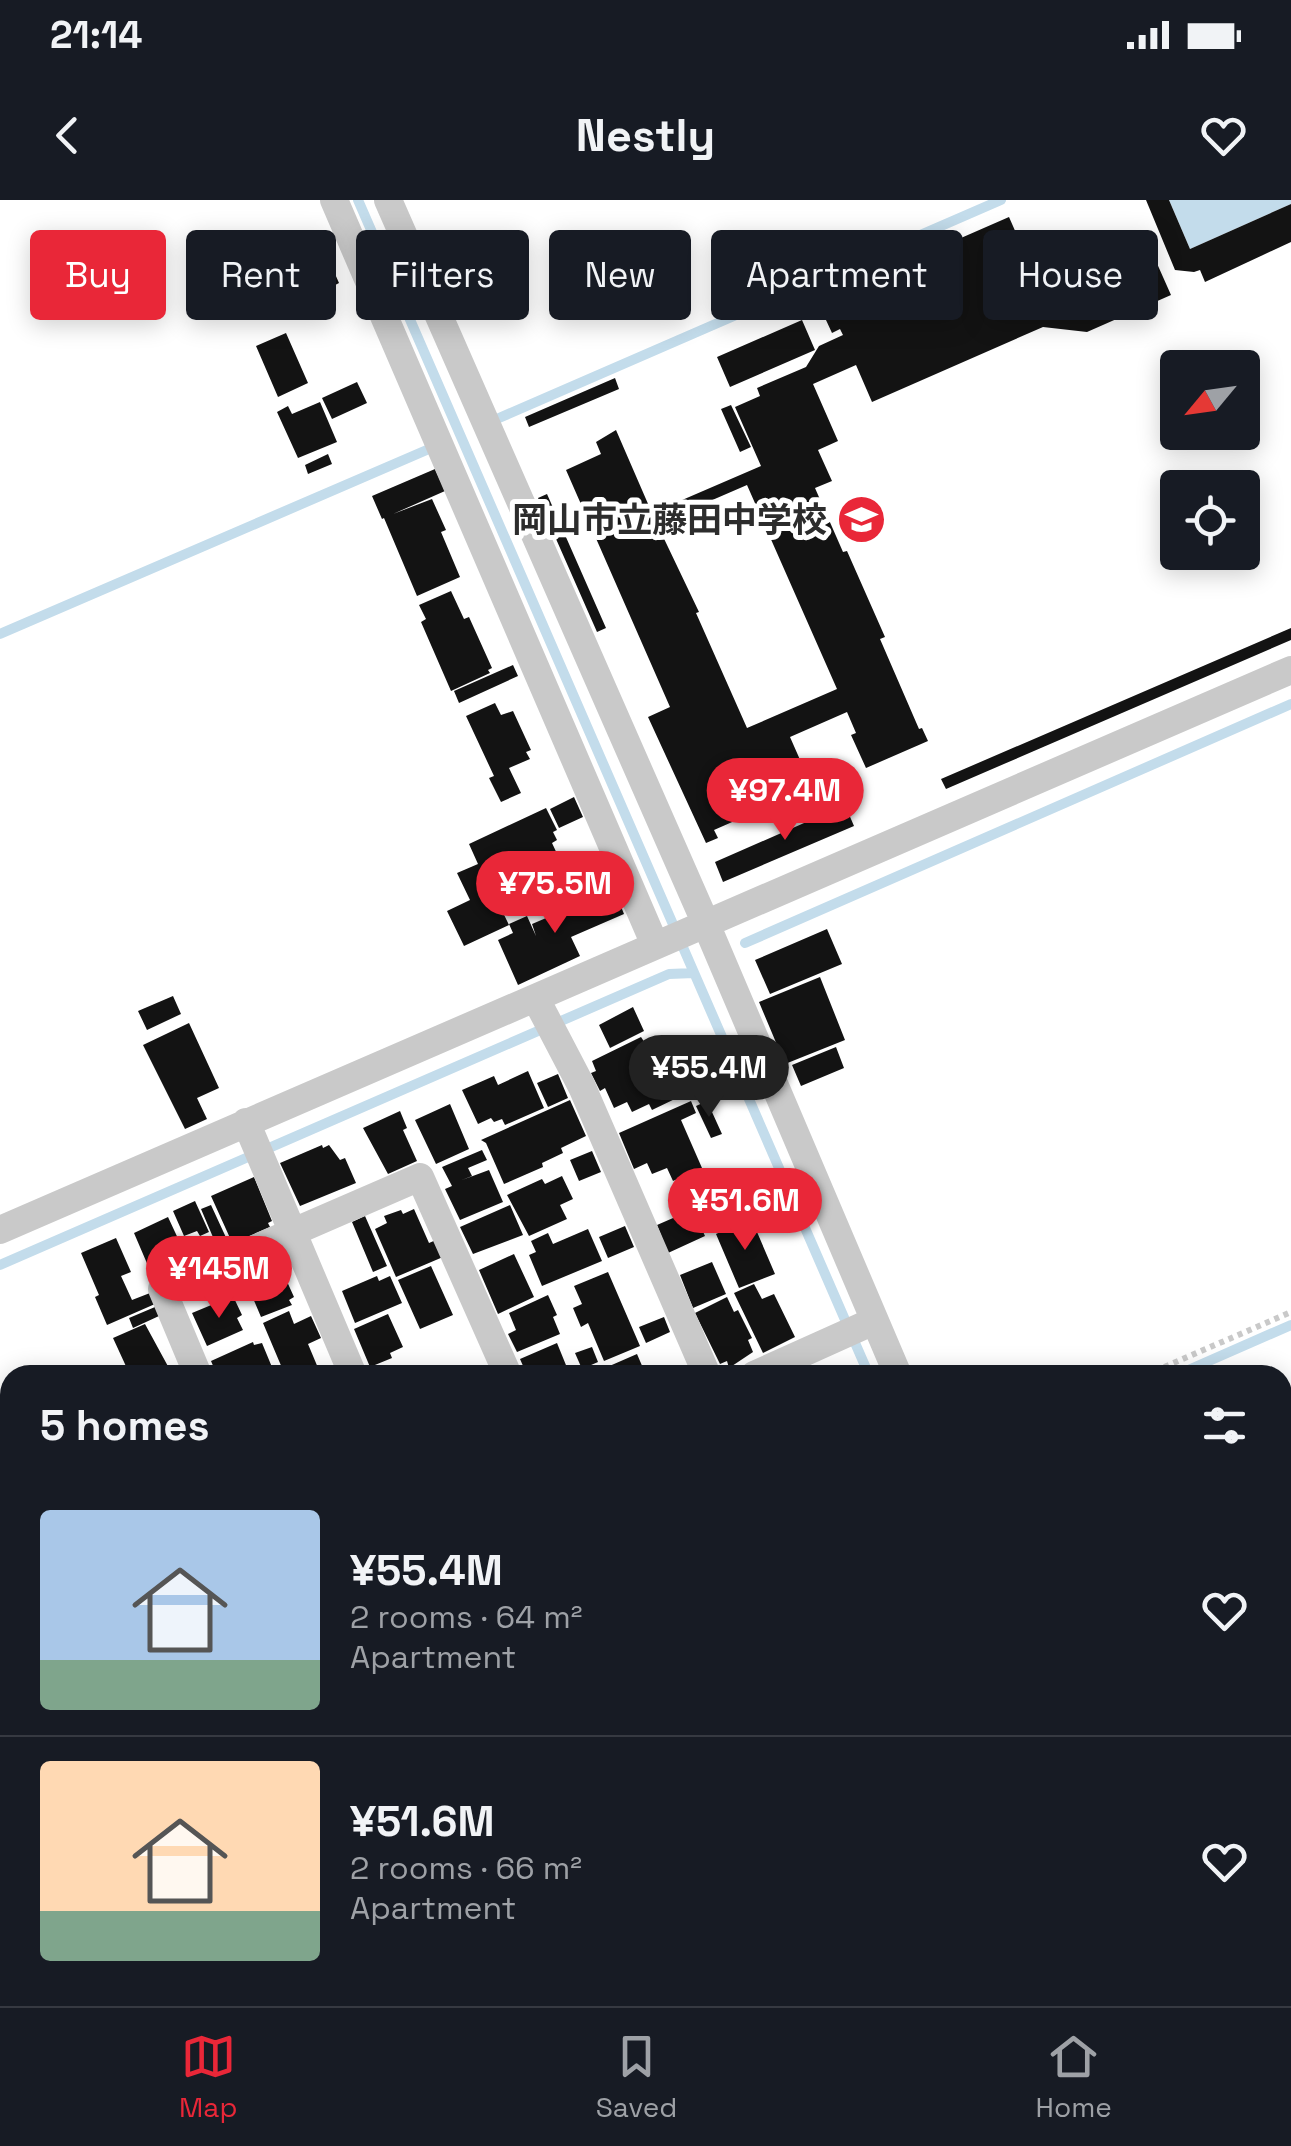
<!DOCTYPE html>
<html lang="en">
<head>
<meta charset="utf-8">
<style>
  body { margin:0; font-family:"Space Grotesk","Noto Sans JP",sans-serif; background:#242831; color:#f1f3f6; height:100vh; display:flex; flex-direction:column; font-size:38px; white-space:nowrap }
  * { box-sizing:border-box; margin:0 }
  p { font-size:32px; color:#9ea1a6 }
  .icon { flex:none; width:55px; height:55px; fill:none; stroke:currentColor; stroke-width:2; stroke-linecap:round; stroke-linejoin:round }
  .map { position:relative; flex:1; overflow:hidden }
  .panel { position:absolute; left:0px; top:1165px; width:1292px; height:642px; display:flex; flex-direction:column; background:#171b24; border-radius:30px 30px 0 0; box-shadow:0 5px 25px #0003 }
  .panel>* { flex:none }
  .banner { position:absolute; left:30px; top:30px; width:1232px; height:90px; display:flex; gap:20px }
  .needle { width:65px; rotate:241deg }
  .tools { position:absolute; left:1160px; top:150px; display:grid; gap:20px }
  .tools a { display:grid; place-items:center; width:100px; height:100px; border-radius:10px; background:#171b24; box-shadow:0 5px 25px #0003; font-size:50px }
  .price { position:absolute; translate:-50% -85px; padding:0 22px; border-radius:35px; background:#e92738; color:#fff; font-size:32px; line-height:65px; filter:drop-shadow(0 2px 5px #0008) }
  .price::after { content:''; position:absolute; left:50%; top:60px; width:30px; height:22px; margin-left:-15px; background:inherit; clip-path:polygon(0 0,100% 0,50% 100%) }
  .price.selected { background:#222; color:#fff }
  ul { padding:0; list-style:none }
  li { display:flex; align-items:center; gap:30px; height:250px; padding:0 40px }
  li+li { border-top:2px solid #363941 }
  li span { display:grid; place-items:center; flex:none; width:280px; height:200px; border-radius:10px; color:#555 }
  li>.icon { margin-inline-start:auto }
  span .icon { width:120px; height:120px; fill:#fffc; stroke-width:1 }
  li b { font-size:42px }
  h2 { display:flex; justify-content:space-between; align-items:center; height:120px; padding:0 40px; font-size:42px }
  .chip { padding:0 35px; border-radius:10px; background:#171b24; box-shadow:0 5px 25px #0003; font-size:35px; line-height:90px }
  .chip.selected { background:#e92738; color:#fff }
  .status { display:flex; justify-content:space-between; align-items:center; height:70px; padding:0 50px; background:#171b24; direction:ltr }
  .status svg { height:28px; fill:currentColor }
  header { display:flex; justify-content:space-between; align-items:center; height:130px; padding:0 40px; background:#171b24; font-size:45px; font-weight:700 }
  .dock { display:flex; justify-content:space-around; align-items:center; height:140px; border-top:2px solid #363941; background:#171b24; font-size:28px; color:#9ea1a6 }
  .dock a { display:grid; justify-items:center; gap:5px }
  .dock .selected { color:#e92738 }
  .map>svg:first-child { display:block }
  .water { fill:#c3dceb }
  .lines { fill:none; stroke-linecap:round; stroke-linejoin:round }
  .stream { stroke:#c3dceb; stroke-width:10 }
  .building { fill:#131313; fill-rule:evenodd }
  .path { stroke:#c9c9c9; stroke-width:6; stroke-dasharray:5 5; stroke-linecap:butt }
  .minor { stroke:#c9c9c9; stroke-width:28 }
  .labels { text-anchor:middle; stroke-width:10; stroke-linejoin:round; paint-order:stroke }
  .poi-label { font-size:35px; font-weight:bold; fill:#2c2c2c; stroke:#fff; text-anchor:end }
</style>
</head>
<body>
<div class="status"><b>21:14</b><svg viewBox="0 0 49 12"><path d="M0 12V9h3v3zM5 12V6h3v6zM10 12V3h3v9zM15 12V0h3v12zM26 1h20v11H26zM47 4h2v5h-2z"/></svg></div>
<header><svg class="icon" aria-label="back" viewBox="0 0 24 24"><path d="M15 5l-7 7 7 7"/></svg>Nestly<svg class="icon" aria-label="heart" viewBox="0 0 24 24"><path d="M12 20l-8-8c-3-5 5-10 8-4 3-6 11-1 8 4z"/></svg></header>
<div class="map">
<svg width="1291" height="1806" viewBox="0 0 1291 1806">
  <rect width="100%" height="100%" fill="#fff"/>
  <!-- water -->
  <path class="water" d="M1169 0H1291V4L1190 49Z"/>
  <g class="lines">
    <!-- stream -->
    <path class="stream" d="M358 0 869 1175
      M499 218 1001 0
      M0 434 429 249
      M745 743 1291 504
      M0 1065 669 774 694 773
      M1177 1175 1291 1125
      M0 1677 10 1672
      M1282 1742 1291 1738
      M1132 1806 1151 1798"/>
  </g>
  <!-- building -->
  <path class="building" d="M1146 0H1169L1190 49 1291 4V42L1205 82 1200 70 1194 72 1175 70Z
    M1009 17 1050 110 1079 114 1059 69 1143 32 1171 95 1087 132 1043 127 872 202 856 165 813 184 838 241 818 250 832 281 815 288 843 352 847 351 885 437 880 439 919 529 922 528 928 541 866 568 851 535 856 533 847 512 790 537 812 587 804 590 809 601 794 608 789 597 714 630 718 638 706 643 648 517 670 507 566 270 601 254 596 242 616 230 652 313 761 266 735 207 760 196 757 188 806 167 819 146 843 135 840 129 832 133 820 107 829 103 826 97ZM747 285 837 489 747 528 696 413 699 412 657 324Z
    M1084 32 1090 45 1068 55 1062 42Z
    M284 46 304 92 237 117 218 75Z
    M328 58 339 83 316 95 304 70Z
    M802 120 815 150 730 187 717 157Z
    M286 133 308 183 278 197 256 146Z
    M615 178 619 189 529 227 525 217Z
    M357 182 367 203 332 219 322 198Z
    M320 202 337 242 298 258 277 212 288 206 292 214Z
    M731 205 751 247 740 252 721 209Z
    M328 254 332 264 308 274 305 265Z
    M435 269 445 291 393 314 432 299 446 330 441 332 460 377 417 396 384 318 382 319 372 296Z
    M547 294 606 428 597 432 538 298Z
    M451 391 464 419 469 417 492 468 488 470 490 473 451 491 421 422 426 419 419 405Z
    M1291 428V440L946 589 941 579Z
    M513 465 518 476 459 503 454 491Z
    M495 503 501 515 513 511 531 550 526 552 530 559 509 568 521 593 501 602 489 578 494 576 466 516Z
    M574 597 583 617 559 628 550 609Z
    M845 605 854 626 723 682 715 662Z
    M546 608 557 630 553 632 557 640 552 643 559 658 492 690 509 725 464 746 447 711 470 700 457 673 478 664 469 644Z
    M576 652 582 664 555 677 549 665Z
    M614 689 624 714 571 737 580 756 518 785 498 740 513 733 509 724 527 716 536 736 532 724Z
    M827 729 842 764 770 794 755 760Z
    M820 777 845 840 785 864 759 802Z
    M173 796 181 814 147 830 138 811Z
    M633 807 644 831 610 848 599 825Z
    M189 823 219 888 197 898 207 919 185 929 143 845Z
    M641 837 649 849 654 846 679 897 652 910 649 904 632 912 627 902 614 908 605 888 600 891 591 873 596 871 592 861Z
    M836 847 844 868 801 886 792 865Z
    M528 871 544 908 505 925 502 919 494 922 491 918 478 924 462 890 494 876 498 885Z
    M558 874 568 898 548 907 537 883Z
    M570 900 586 936 561 948 563 953 542 963 543 967 504 984 486 943 481 940Z
    M691 901 696 913 681 920 702 968 673 981 667 968 652 974 647 963 634 969 619 933Z
    M707 901 722 934 711 938 696 906Z
    M450 904 469 949 436 964 415 920Z
    M400 911 407 928 403 930 417 961 388 974 363 928Z
    M322 945 323 948 329 945 340 960 345 958 356 983 300 1006 280 963Z
    M482 950 487 960 468 968 472 976 462 980 489 970 503 1002 460 1020 445 989 452 986 442 967Z
    M592 951 601 972 579 981 570 960Z
    M562 976 573 999 560 1005 567 1019 529 1036 507 995 542 979 545 984Z
    M254 977 272 1021 268 1023 270 1027 236 1042 234 1036 230 1038 211 996Z
    M195 1001 209 1032 200 1036 197 1031 184 1036 173 1011Z
    M211 1005 229 1044 218 1049 201 1009Z
    M510 1005 523 1035 473 1054 460 1027Z
    M414 1009 429 1043 436 1040 443 1057 396 1077 375 1029 387 1023 384 1016 401 1010 403 1014Z
    M680 1015 687 1030 700 1025 705 1036 668 1053 657 1025Z
    M365 1016 387 1066 373 1072 352 1022Z
    M168 1017 188 1060 152 1075 134 1033Z
    M751 1018 775 1074 739 1088 716 1034Z
    M625 1026 634 1047 608 1058 599 1037Z
    M588 1029 602 1061 542 1086 529 1055 536 1052 531 1041 548 1033 553 1044Z
    M116 1038 131 1072 121 1076 132 1100 150 1093 155 1104 107 1125 95 1097 99 1095 81 1053Z
    M514 1054 534 1097 498 1114 479 1070Z
    M275 1055 294 1097 289 1100 292 1105 261 1117 241 1070Z
    M712 1062 726 1094 693 1108 680 1075Z
    M431 1066 453 1115 420 1129 398 1080Z
    M608 1072 640 1146 604 1161 588 1123 581 1127 573 1108 582 1104 574 1086Z
    M377 1076 379 1081 390 1076 402 1103 355 1123 342 1091Z
    M754 1084 762 1099 774 1094 795 1137 763 1153 734 1093Z
    M548 1095 557 1115 553 1117 560 1134 517 1152 508 1134 516 1130 509 1113Z
    M233 1096 242 1115 237 1118 243 1130 207 1146 192 1113Z
    M727 1097 734 1112 738 1110 752 1138 748 1140 753 1152 729 1168 727 1161 720 1164 695 1113Z
    M155 1107 159 1116 133 1128 129 1118Z
    M289 1111 294 1124 311 1116 321 1138 308 1144 321 1175H285L263 1123Z
    M388 1114 403 1147 390 1153 392 1158 370 1167 354 1129Z
    M664 1117 670 1132 646 1143 639 1127Z
    M145 1124 170 1170 183 1163 188 1175H176L181 1171 174 1175 163 1172 130 1175 113 1138Z
    M253 1142 254 1145 262 1143 274 1172 267 1175H217L211 1161Z
    M557 1143 570 1175H527L520 1159Z
    M592 1147 598 1162 582 1169 575 1153Z
    M637 1154 646 1175H583L582 1172 595 1166 598 1171Z
    M242 1798H310L313 1805 246 1806Z
    M430 1798H470L473 1805 434 1806Z
    M564 1798H609L613 1806H567Z
    M644 1798H686L689 1806H644Z
    M897 1798H929L933 1806H877Z"/>
  <g class="lines">
    <!-- path -->
    <path class="path" d="M1146 1175 1291 1112"/>
    <!-- minor -->
    <path class="minor" d="M334 0 655 745
      M388 0 706 724 898 1175
      M536 799 582 887 707 1175
      M246 922 353 1175
      M0 1030 1291 470
      M198 1175 162 1089 420 977 508 1175
      M754 1175 874 1121
      M1282 1722 1291 1718
      M227 1798 230 1806
      M360 1798 363 1806
      M493 1798 496 1806
      M626 1798 630 1806
      M1167 1798 1171 1806
      M1087 1806 1106 1798"/>
  </g>
  <!-- icons -->
  <defs>
    <symbol id="school-disc" viewBox="-11 -11 22 22"><circle r="9.5" fill="#e92738" stroke="#fff"/><path d="M0-5L7-2L0 1L-7-2ZM-4 1L0 2.5L4 1V4Q0 6-4 4Z" fill="#fff"/></symbol>
  </defs>
  <g fill-rule="evenodd">
    <use href="#school-disc" x="834" y="292" width="55" height="55"/>
  </g>
  <g class="labels">
    <!-- poi labels -->
    <g class="poi-label">
      <text x="827" y="332">岡山市立藤田中学校</text>
    </g>
  </g>
</svg>
<div class="tools">
<a><svg class="needle" viewBox="-14 -14 28 28"><path d="M0-13l5 13h-10z" fill="#e53935"/><path d="M0 13l5-13h-10z" fill="#9ea1a6"/></svg></a>
<a><svg class="icon" aria-label="locate" viewBox="0 0 24 24"><circle cx="12" cy="12" r="6"/><path d="M12 2v4M12 18v4M2 12h4M18 12h4"/></svg></a>
</div>
<b class="price" style="left:785px;top:643px">¥97.4M</b>
<b class="price" style="left:555px;top:736px">¥75.5M</b>
<b class="price selected" style="left:709px;top:920px">¥55.4M</b>
<b class="price" style="left:745px;top:1053px">¥51.6M</b>
<b class="price" style="left:219px;top:1121px">¥145M</b>
<div class="banner">
<a class="chip selected">Buy</a>
<a class="chip">Rent</a>
<a class="chip">Filters</a>
<a class="chip">New</a>
<a class="chip">Apartment</a>
<a class="chip">House</a>
</div>
<section class="panel">
<h2>5 homes<svg class="icon" aria-label="filters" viewBox="0 0 24 24"><path d="M4 7h16M4 17h16"/><circle cx="9" cy="7" r="2"/><circle cx="15" cy="17" r="2"/></svg></h2>
<ul>
<li><span style="background:linear-gradient(#a9c7e8 75%,#7fa58c 0)"><svg class="icon" aria-label="home" viewBox="0 0 24 24"><path d="M3 11l9-7 9 7M6 9v11h12V9"/></svg></span><div><b>¥55.4M</b><p>2 rooms · 64 m²</p><p>Apartment</p></div><svg class="icon" aria-label="heart" viewBox="0 0 24 24"><path d="M12 20l-8-8c-3-5 5-10 8-4 3-6 11-1 8 4z"/></svg></li>
<li><span style="background:linear-gradient(#ffd9b3 75%,#7fa58c 0)"><svg class="icon" aria-label="home" viewBox="0 0 24 24"><path d="M3 11l9-7 9 7M6 9v11h12V9"/></svg></span><div><b>¥51.6M</b><p>2 rooms · 66 m²</p><p>Apartment</p></div><svg class="icon" aria-label="heart" viewBox="0 0 24 24"><path d="M12 20l-8-8c-3-5 5-10 8-4 3-6 11-1 8 4z"/></svg></li>
</ul>
</section>
</div>
<nav class="dock">
<a class="selected"><svg class="icon" aria-label="map" viewBox="0 0 24 24"><path d="M3 6l6-2 6 2 6-2v14l-6 2-6-2-6 2zM9 4v14M15 6v14"/></svg>Map</a>
<a><svg class="icon" aria-label="saved" viewBox="0 0 24 24"><path d="M7 4h10v16l-5-4-5 4z"/></svg>Saved</a>
<a><svg class="icon" aria-label="home" viewBox="0 0 24 24"><path d="M3 11l9-7 9 7M6 9v11h12V9"/></svg>Home</a>
</nav>
</body>
</html>
